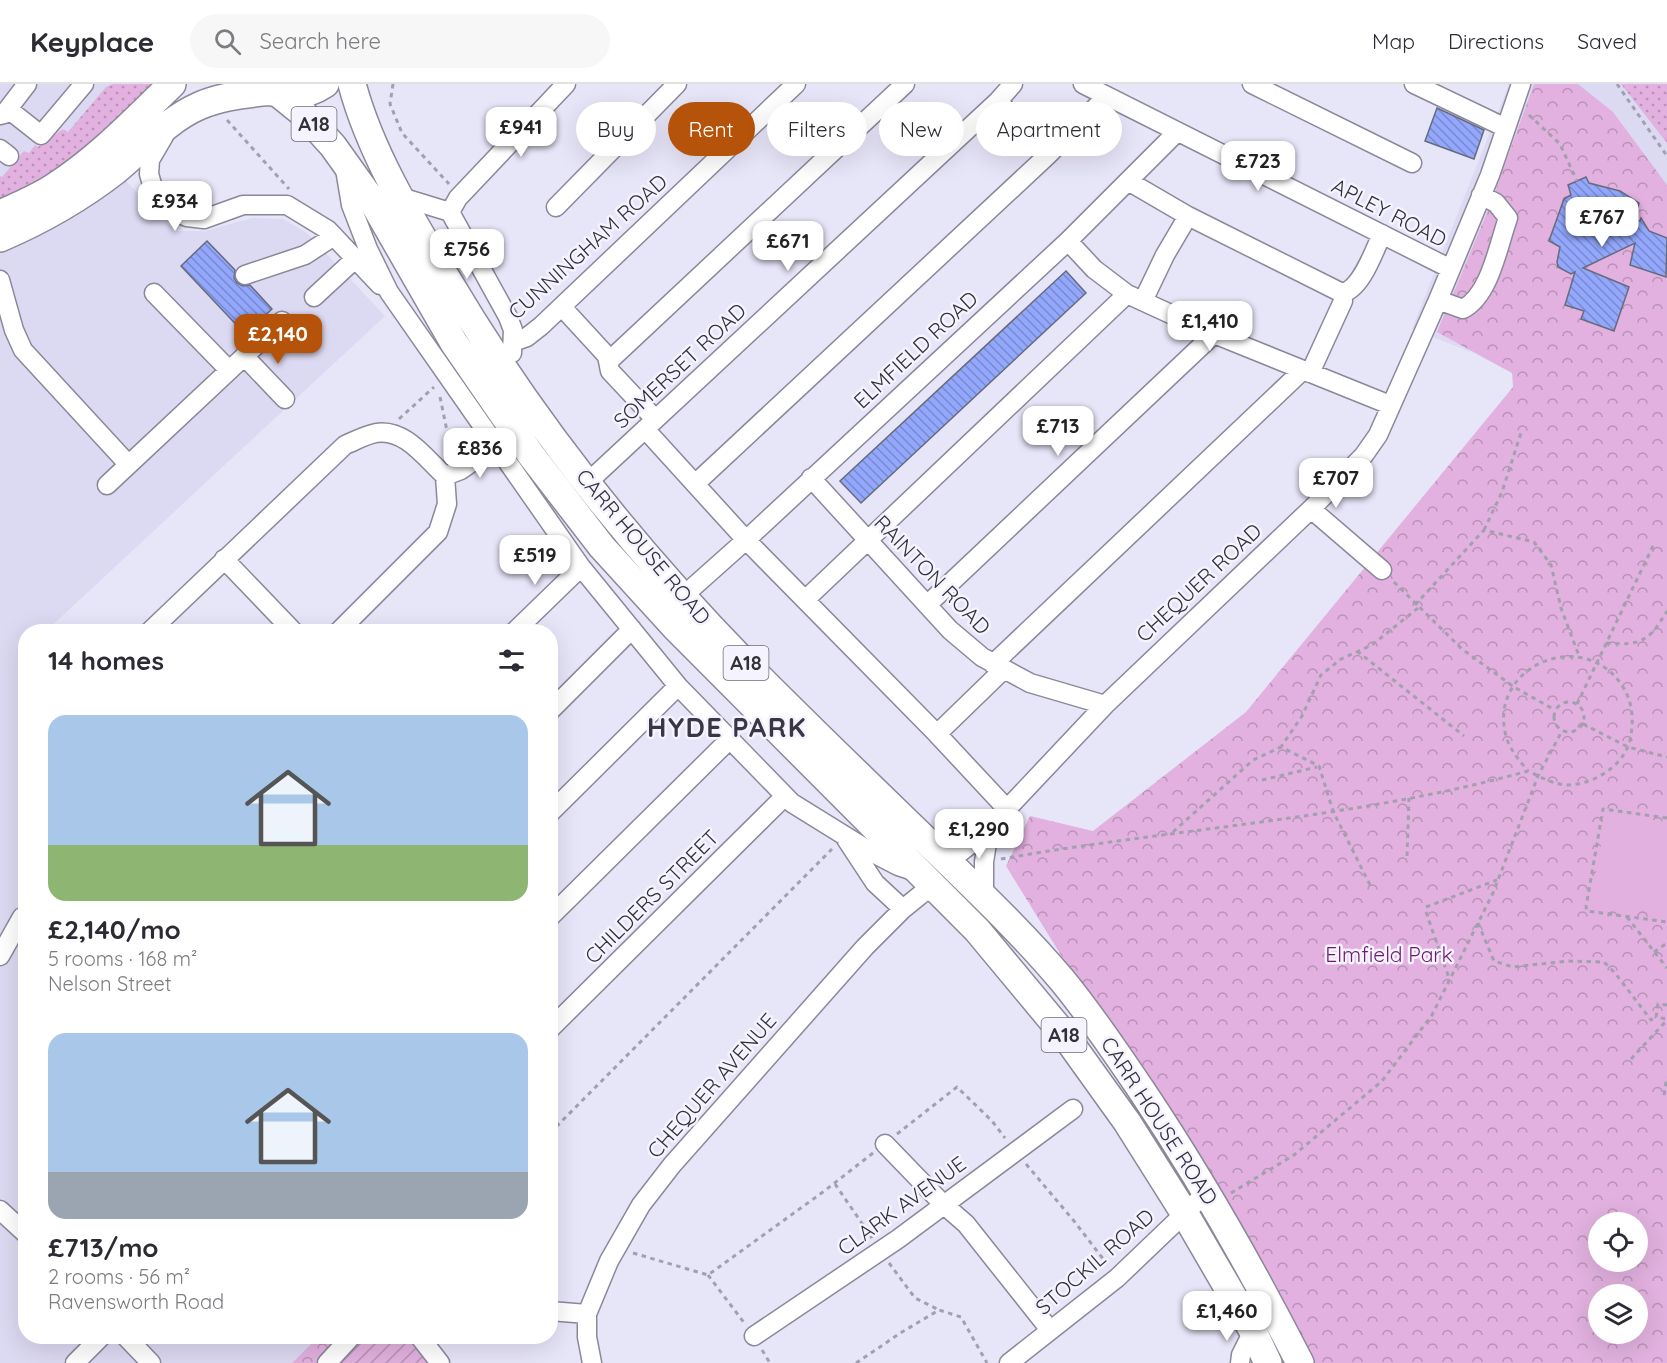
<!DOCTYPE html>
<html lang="en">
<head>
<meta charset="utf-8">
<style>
  body { margin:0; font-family:Quicksand,sans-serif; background:#f7f7f7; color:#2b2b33; height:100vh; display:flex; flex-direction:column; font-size:22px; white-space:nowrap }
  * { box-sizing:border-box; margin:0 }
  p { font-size:20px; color:#7c7c81 }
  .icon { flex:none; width:33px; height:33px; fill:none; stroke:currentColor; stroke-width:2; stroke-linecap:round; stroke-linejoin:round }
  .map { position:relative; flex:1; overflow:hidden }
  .drawer { position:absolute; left:18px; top:540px; width:540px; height:720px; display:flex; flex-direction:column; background:#fff; border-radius:24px; box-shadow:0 6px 24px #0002 }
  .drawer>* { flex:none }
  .banner { position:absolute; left:576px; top:18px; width:570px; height:54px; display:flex; gap:12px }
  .controls { position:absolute; left:1588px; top:1128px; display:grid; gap:12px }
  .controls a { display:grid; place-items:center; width:60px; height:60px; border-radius:50%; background:#fff; box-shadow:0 6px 24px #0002; font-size:30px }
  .price { position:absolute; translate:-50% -51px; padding:0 14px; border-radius:12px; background:#fff; color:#222; font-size:20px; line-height:39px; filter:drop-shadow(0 2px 3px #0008) }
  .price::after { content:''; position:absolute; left:50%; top:36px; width:18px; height:14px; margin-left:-9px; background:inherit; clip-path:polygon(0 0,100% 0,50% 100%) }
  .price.current { background:#b45309; color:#fff }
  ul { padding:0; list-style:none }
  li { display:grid; align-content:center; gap:12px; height:318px; padding:0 30px }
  li span { display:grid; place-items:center; height:186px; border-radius:18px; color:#555 }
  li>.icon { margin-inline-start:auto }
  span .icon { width:108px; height:108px; fill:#fffc; stroke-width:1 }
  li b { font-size:26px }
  h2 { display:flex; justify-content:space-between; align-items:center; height:72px; padding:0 30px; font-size:26px }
  .chip { padding:0 21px; border-radius:27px; background:#fff; box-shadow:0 6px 24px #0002; font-size:21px; line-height:54px }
  .chip.current { background:#b45309; color:#fff }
  header { display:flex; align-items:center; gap:36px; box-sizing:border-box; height:84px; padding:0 30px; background:#fff; border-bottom:2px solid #e1e1e2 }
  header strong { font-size:28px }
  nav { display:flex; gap:33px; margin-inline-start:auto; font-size:21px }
  .search { width:420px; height:54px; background:#f7f7f7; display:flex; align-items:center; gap:15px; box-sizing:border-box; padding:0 21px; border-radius:33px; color:#7c7c81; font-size:22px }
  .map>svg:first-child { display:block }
  .built { fill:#dcd9f2 }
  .grass { fill:url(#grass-dots) }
  .forest { fill:url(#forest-crowns); fill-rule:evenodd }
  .garden { fill:url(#garden-furrows) }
  .pitch { fill:#e2b1df }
  .building { fill:url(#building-back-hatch); stroke:#666b7b; stroke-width:1.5 }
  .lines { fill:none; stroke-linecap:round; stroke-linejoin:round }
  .minor-casing { stroke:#8a8899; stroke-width:21 }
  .highway-casing { stroke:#8a8899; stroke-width:30 }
  .path { stroke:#a2a0af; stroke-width:3; stroke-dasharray:4.5 4.5; stroke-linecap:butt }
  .minor { stroke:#fff; stroke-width:18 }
  .highway { stroke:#fff; stroke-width:27 }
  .labels { text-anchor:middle; stroke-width:5; stroke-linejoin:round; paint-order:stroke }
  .shield { fill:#f5f3ff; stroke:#6c6b74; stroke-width:1.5 }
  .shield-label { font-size:20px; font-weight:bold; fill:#313138 }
  .street-label { font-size:21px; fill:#313138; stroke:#f5f3ff }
  .park-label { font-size:21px; fill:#6e196e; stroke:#f5f3ff }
  .district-label { font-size:27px; font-weight:bold; letter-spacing:1.5px; fill:#393746; stroke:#f5f3ff }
</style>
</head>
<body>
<header>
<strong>Keyplace</strong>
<div class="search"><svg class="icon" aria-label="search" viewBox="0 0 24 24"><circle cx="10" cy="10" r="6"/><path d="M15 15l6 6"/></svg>Search here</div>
<nav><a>Map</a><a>Directions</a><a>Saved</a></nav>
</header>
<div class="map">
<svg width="1667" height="1279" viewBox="0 0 1667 1279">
  <defs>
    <pattern id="grass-dots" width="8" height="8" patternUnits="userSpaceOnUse" patternTransform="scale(1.5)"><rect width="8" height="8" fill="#e2b1df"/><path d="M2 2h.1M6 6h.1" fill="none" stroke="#b891b6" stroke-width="1.8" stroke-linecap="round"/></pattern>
    <pattern id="forest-crowns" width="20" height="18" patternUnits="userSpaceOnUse" patternTransform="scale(1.5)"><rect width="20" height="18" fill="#e2b1df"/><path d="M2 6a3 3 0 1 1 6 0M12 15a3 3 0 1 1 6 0" fill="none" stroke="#b891b6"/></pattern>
    <pattern id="garden-furrows" width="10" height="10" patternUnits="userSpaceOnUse" patternTransform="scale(1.5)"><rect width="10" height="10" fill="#e2b1df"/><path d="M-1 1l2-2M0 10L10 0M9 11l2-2" fill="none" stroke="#b891b6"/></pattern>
    <pattern id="building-back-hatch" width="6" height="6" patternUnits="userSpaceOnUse" patternTransform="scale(1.5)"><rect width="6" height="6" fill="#93a8fd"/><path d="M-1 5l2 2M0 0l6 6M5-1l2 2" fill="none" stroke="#7989ce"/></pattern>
  </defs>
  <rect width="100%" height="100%" fill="#e7e5f8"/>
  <!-- built -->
  <path class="built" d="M0 0H153L123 94 175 147H205L252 134 283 135 307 149 385 232 46 547 26 548V1252L318 1253 292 1279H0Z
    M1509 0H1534L1489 124 1512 289 1474 269 1412 245Z
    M1578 0H1667V102L1613 29Z"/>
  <!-- grass -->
  <path class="grass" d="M113 0H153L74 77 21 106 0 116V92L2 93 24 67 29 69 35 61 38 63 63 45 68 48 106 3Z
    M1621 0H1667V59Z"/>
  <!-- forest -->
  <path class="forest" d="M1534 0H1578L1613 28 1667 101V1279H1300L1207 1108 1006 782 1030 732 1093 747 1246 628 1513 303 1512 289 1437 248 1489 124ZM1599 1138H1638V1178H1599ZM1599 1210H1638V1250H1599Z
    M318 1253H334L338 1259 320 1279H292Z"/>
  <!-- garden -->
  <path class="garden" d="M358 1252 413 1253 433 1279H334Z"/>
  <!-- pitch -->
  <path class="pitch" d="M1607 729 1667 738V829L1590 820Z"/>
  <!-- building -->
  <path class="building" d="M1437 24 1484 46 1474 75 1425 57Z
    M1586 93 1589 99 1620 107 1639 119 1635 136 1640 137 1641 134 1649 147 1667 154 1666 193 1630 181 1635 159 1583 184 1629 203 1614 247 1581 235 1584 227 1565 221 1575 188 1571 190 1558 183 1557 178 1560 163 1549 157 1564 115 1571 111 1568 101Z
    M207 157 235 186 234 194 237 199 243 202 250 201 272 225 245 250 181 182Z
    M1066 187 1086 209 861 419 840 397Z"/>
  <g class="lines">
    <defs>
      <path id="minor" d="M1083 0 1449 184
        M1252 0 1412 79
        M1414 0 1506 44
        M998 17 1048 71
        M8 25 41 51 84 0
        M0 31 4 30 27 0
        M164 52 150 76 149 90 154 107 161 118 173 127 187 133 204 135 243 121H287L328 146 380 201
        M0 65 9 72
        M345 85 351 121 368 165 389 208 581 483 678 602 792 719 871 768 898 782 913 787
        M1128 97 1188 132 1342 209 1343 217 1310 289
        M401 113 450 128 508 233 513 246 512 269
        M556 123 677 0
        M450 128 458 114 566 0
        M1068 157 1094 185 1127 210 1214 250 1390 321
        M245 191 305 171 334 152
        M0 196 14 246 23 266 128 380
        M154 209 229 286
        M1342 209C1361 206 1374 167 1382 150
        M314 213 355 175
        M1438 216 1463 225C1490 211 1498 162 1508 134L1496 119 1481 111
        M1143 217 1165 171 1188 132
        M562 223 607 272 610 287 655 335
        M513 258 527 253 541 242 796 0
        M244 272 285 315
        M609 277 905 0
        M645 345 746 456 937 650 1003 586
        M445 392 461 386 495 362
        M811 394 950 546 982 573 1030 599 1105 621
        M587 399 998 17 1013 0
        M695 400 1048 71 1107 12
        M107 401 282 237
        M1311 425 1382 486
        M224 475 294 548
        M682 513 746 456 1068 157 1177 48
        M805 516 1127 210
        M927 521 1214 250
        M149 548 345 361C355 357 365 351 376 349 405 344 426 375 445 392
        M338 548 438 448 447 420 445 392
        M514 548 581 483
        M993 580 1303 286
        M550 627 632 545
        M937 650 1007 725
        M550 729 678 602
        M846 755 875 799 903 825
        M948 778 989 746 1007 725 1105 621 1311 425 1364 371 1378 351 1438 216 1490 91 1521 0
        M984 813V778L989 746
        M550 833 730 655
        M0 872 22 833
        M550 945 780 717 782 710
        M885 1060 943 1120 966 1140 1050 1246
        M0 1126 26 1150
        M550 1227 587 1230
        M125 1252 151 1279
        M419 1252 440 1279
        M754 1252 898 1155 1073 1025
        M75 1279 102 1252
        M327 1279 352 1252
        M592 1279 587 1253V1230L609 1177 641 1121 672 1081 865 863 903 825 924 808 938 807
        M1009 1279 1117 1194 1207 1108
        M1240 1279 1241 1271 1253 1247"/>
      <path id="highway" d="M352 0C370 68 411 135 447 195 529 334 631 462 743 577 807 642 873 705 939 769 981 810 1024 851 1062 896 1091 931 1117 970 1142 1007 1201 1095 1252 1185 1300 1279
        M272 8C291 13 309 11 325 0
        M278 9 304 30 333 62 373 118 454 259 531 371 602 463 675 543 977 846 1066 953 1127 1038 1185 1130 1253 1247 1268 1279
        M0 130C18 122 37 114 54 103 98 75 135 36 172 0
        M0 154C42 136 79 115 115 87 142 65 167 36 199 22 221 12 247 10 271 7"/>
    </defs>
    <!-- minor casing -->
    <use href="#minor" class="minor-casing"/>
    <!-- highway casing -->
    <use href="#highway" class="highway-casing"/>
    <!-- path -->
    <path class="path" d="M393 0 390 20 402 49 449 100
      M1617 0 1667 72
      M1529 31 1560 60 1577 97
      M227 36 289 105
      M483 150 495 167 497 176
      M440 313 452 371
      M399 335 434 303
      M1484 446 1502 408 1521 349
      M1394 498 1462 565 1514 603 1555 626
      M1415 521 1484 446 1534 458 1551 481 1561 524 1579 572
      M1606 559C1642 562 1649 557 1667 527
      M1357 567 1464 652
      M1554 633a15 15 0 1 1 30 0a15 15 0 1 1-30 0Z
      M1577 620 1654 460
      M1583 640 1628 663 1667 673
      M1262 696 1317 683
      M1667 734 1603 725 1586 823 1587 827 1667 838
      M1173 748 1253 676 1281 663
      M1407 772 1409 714
      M1001 775C1176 744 1356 735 1528 687 1541 693 1552 700 1567 701 1593 701 1624 682 1630 656 1634 638 1633 619 1623 603 1584 541 1487 582 1506 652 1510 666 1519 676 1528 687
      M1370 801 1333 727 1319 682 1281 663 1302 632 1321 591 1341 575 1372 561 1418 524
      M1426 823 1497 796
      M1426 828 1449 894
      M1627 833 1667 884
      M1478 839 1494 877 1513 883 1568 877 1604 878 1615 889 1651 936 1656 933
      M1654 868 1667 859
      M1667 921 1658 920 1656 933 1667 935
      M1631 975 1667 936
      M1664 1011 1667 993
      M550 1049 832 765
      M897 1050 957 1003 992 1037 1005 1054
      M1026 1080 1074 1137 1107 1180
      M835 1100 872 1154
      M1231 1109 1294 1071 1382 997 1432 931 1493 809 1538 692 1562 647
      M633 1169 708 1191 823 1108 873 1069
      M889 1179 915 1214 939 1226
      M708 1191 745 1240
      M762 1266 770 1279
      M856 1279 902 1248 939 1226 961 1233 987 1279"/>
    <!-- minor -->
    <use href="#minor" class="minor"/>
    <!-- highway -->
    <use href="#highway" class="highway"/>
  </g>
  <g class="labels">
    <!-- shield labels -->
    <g class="shield">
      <rect x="291.5" y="23" width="45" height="34" rx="4.5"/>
      <rect x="723.5" y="562" width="45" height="34" rx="4.5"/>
      <rect x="1041.5" y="934" width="45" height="34" rx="4.5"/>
    </g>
    <g class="shield-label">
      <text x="314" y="47">A18</text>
      <text x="746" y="586">A18</text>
      <text x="1064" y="958">A18</text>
    </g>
    <!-- street labels -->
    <g class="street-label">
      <text transform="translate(1389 129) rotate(27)" y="7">APLEY ROAD</text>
      <text transform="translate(588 163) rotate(-42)" y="7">CUNNINGHAM ROAD</text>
      <text transform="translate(916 266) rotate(-43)" y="7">ELMFIELD ROAD</text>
      <text transform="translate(680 282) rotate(-43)" y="7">SOMERSET ROAD</text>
      <text transform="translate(643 463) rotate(50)" y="7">CARR HOUSE ROAD</text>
      <text transform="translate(932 491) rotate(46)" y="7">RAINTON ROAD</text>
      <text transform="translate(1199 499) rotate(-43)" y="7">CHEQUER ROAD</text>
      <text transform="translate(652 813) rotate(-45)" y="7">CHILDERS STREET</text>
      <text transform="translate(712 1002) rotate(-49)" y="7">CHEQUER AVENUE</text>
      <text transform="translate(1159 1037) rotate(57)" y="7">CARR HOUSE ROAD</text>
      <text transform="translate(902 1122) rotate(-36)" y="7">CLARK AVENUE</text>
      <text transform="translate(1095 1178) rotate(-41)" y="7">STOCKIL ROAD</text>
    </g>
    <!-- park labels -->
    <g class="park-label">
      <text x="1389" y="878">Elmfield Park</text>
    </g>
    <!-- district labels -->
    <g class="district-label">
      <text x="727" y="653">HYDE PARK</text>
    </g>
  </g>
</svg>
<div class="controls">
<a><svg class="icon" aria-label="locate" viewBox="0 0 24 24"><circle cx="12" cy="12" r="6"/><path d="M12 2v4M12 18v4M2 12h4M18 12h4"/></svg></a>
<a><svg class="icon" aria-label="layers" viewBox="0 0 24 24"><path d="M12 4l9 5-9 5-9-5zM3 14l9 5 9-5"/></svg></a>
</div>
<b class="price" style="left:521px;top:74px">£941</b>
<b class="price" style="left:1258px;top:108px">£723</b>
<b class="price" style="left:175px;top:148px">£934</b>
<b class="price" style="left:1602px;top:164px">£767</b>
<b class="price" style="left:788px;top:188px">£671</b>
<b class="price" style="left:467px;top:196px">£756</b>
<b class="price" style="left:1210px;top:268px">£1,410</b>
<b class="price current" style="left:278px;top:281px">£2,140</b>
<b class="price" style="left:1058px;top:373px">£713</b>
<b class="price" style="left:480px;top:395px">£836</b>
<b class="price" style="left:1336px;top:425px">£707</b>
<b class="price" style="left:535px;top:502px">£519</b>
<b class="price" style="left:979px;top:776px">£1,290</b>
<b class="price" style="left:1227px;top:1258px">£1,460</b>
<div class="banner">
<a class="chip">Buy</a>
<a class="chip current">Rent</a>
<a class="chip">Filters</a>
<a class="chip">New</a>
<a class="chip">Apartment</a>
</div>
<section class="drawer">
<h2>14 homes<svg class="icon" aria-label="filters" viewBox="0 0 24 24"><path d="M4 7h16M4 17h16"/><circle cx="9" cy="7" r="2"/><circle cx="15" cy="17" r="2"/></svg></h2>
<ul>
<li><span style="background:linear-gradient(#a9c7e8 70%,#8fb573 0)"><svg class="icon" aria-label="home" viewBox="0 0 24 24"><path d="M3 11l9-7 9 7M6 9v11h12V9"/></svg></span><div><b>£2,140/mo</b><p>5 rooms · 168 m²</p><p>Nelson Street</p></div></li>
<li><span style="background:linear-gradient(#a9c7e8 75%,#9aa5b1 0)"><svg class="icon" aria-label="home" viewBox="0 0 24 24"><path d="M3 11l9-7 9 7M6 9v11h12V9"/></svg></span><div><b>£713/mo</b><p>2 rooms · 56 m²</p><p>Ravensworth Road</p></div></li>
</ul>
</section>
</div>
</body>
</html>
